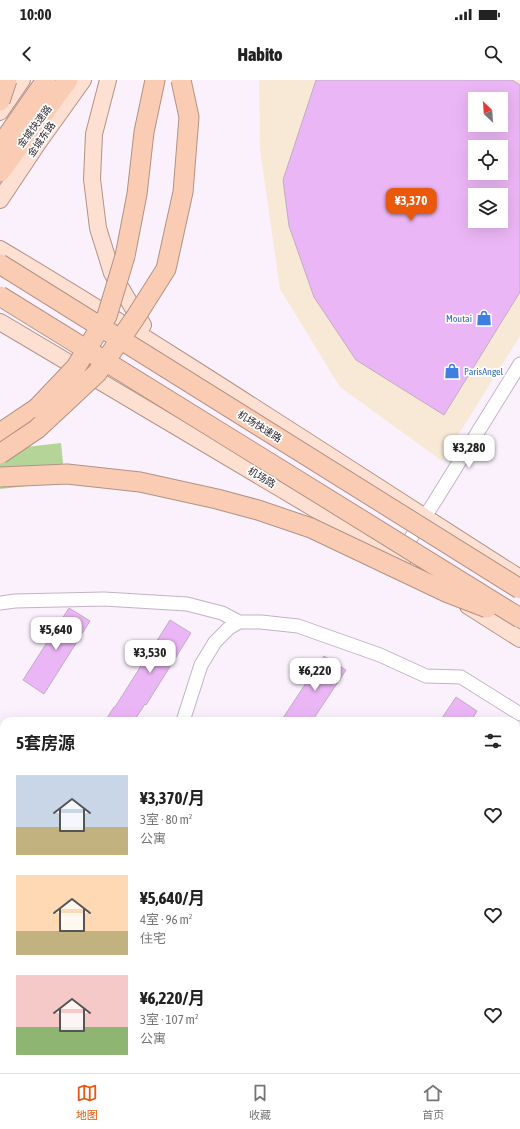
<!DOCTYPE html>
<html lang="zh">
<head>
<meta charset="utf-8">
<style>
  body { margin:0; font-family:"Asap Condensed","Noto Sans SC",sans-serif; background:#f2f2f2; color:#222; height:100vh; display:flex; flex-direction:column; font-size:15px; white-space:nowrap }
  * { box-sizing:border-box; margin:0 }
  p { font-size:13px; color:#767676 }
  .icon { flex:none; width:22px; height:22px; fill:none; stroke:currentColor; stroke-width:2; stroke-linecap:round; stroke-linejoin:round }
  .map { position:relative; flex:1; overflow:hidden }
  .panel { position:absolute; left:0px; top:637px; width:520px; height:356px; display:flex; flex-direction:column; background:#fff; border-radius:12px 12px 0 0; box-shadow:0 4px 16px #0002 }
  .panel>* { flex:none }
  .needle { width:26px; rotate:335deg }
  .fabs { position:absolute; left:468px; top:12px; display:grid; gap:8px }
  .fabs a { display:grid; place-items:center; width:40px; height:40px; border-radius:0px; background:#fff; box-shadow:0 4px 16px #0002; font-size:20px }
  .price { position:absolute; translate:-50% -34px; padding:0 9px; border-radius:8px; background:#fff; color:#222; font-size:13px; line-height:26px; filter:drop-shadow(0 1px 2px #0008) }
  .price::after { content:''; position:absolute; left:50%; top:24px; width:12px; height:9px; margin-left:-6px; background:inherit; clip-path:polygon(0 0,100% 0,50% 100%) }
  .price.active { background:#ea580c; color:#fff }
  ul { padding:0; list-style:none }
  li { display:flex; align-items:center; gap:12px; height:100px; padding:0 16px }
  li span { display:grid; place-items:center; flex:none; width:112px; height:80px; border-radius:0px; color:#555 }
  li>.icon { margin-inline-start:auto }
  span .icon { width:48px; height:48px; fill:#fffc; stroke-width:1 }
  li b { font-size:17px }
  h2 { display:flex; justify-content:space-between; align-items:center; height:48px; padding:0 16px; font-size:17px }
  .status { display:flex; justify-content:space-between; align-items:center; height:28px; padding:0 20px; background:#fff; direction:ltr }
  .status svg { height:11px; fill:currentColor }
  header { display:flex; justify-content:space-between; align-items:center; height:52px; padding:0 16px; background:#fff; font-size:18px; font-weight:800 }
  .tab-bar { display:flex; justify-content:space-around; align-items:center; height:56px; border-top:1px solid #e0e0e0; background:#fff; font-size:11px; color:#767676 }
  .tab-bar a { display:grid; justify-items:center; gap:2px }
  .tab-bar .active { color:#ea580c }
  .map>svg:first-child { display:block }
  .commercial { fill:#f8e8d6; fill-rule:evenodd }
  .green { fill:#b5d498 }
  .building { fill:#ebb6f5; stroke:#beaec1; fill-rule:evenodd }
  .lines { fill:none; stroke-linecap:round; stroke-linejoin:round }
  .minor-casing { stroke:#c2b2c5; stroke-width:15 }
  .major-casing { stroke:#b29284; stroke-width:18 }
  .highway-casing { stroke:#b29284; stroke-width:21 }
  .minor { stroke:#fff; stroke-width:13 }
  .major { stroke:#fde0d2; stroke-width:16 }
  .highway { stroke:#fbccb4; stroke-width:19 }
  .highway-bridge-casing { stroke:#b29284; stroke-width:21; stroke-linecap:butt }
  .highway-bridge { stroke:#fbccb4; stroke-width:19 }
  .labels { text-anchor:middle; stroke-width:3.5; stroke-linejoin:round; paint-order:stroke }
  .street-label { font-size:10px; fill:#2b252c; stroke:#fff }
  .shop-label { font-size:10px; fill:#366cbe; stroke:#fff; text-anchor:end }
</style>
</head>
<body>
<div class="status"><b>10:00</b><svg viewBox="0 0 49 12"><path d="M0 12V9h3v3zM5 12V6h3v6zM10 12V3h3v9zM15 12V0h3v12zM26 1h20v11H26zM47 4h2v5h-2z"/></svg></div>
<header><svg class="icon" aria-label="back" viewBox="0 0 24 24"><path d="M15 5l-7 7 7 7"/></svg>Habito<svg class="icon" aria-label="search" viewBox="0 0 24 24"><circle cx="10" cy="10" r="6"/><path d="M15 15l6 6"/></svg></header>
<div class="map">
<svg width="520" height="993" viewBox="0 0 520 993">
  <rect width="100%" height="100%" fill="#fbf1fd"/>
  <!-- commercial -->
  <path class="commercial" d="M259 0H520V256L442 381 340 307 280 209 260 69ZM475 19H501V45H475ZM475 67H501V93H475ZM475 115H501V141H475Z"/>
  <!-- green -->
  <path class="green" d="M61 363 65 402 0 409V370Z"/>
  <!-- building -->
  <path class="building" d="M316 0H512L520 5V212L444 335 356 280 314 217 289 146 283 100ZM475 19H501V45H475ZM475 67H501V93H475ZM475 115H501V141H475Z
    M69 528 90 541 44 614 23 600Z
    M170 540 191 553 146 625 145 624 134 641H105L114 627H115Z
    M324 576 346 590 312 641H281Z
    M456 617 477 631 471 641H440Z"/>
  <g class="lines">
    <defs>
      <path id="minor" d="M401 473 435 421 520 284
        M0 523 15 521 104 519 187 524 222 533 239 542
        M183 641 201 585 215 562 229 548 239 542H261L298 546 380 575 426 596 461 597 520 634
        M0 875 4 868
        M444 989 451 993"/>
      <path id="major" d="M108 0 94 54 92 99 98 148 112 193 143 245
        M0 32 22 0
        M0 120 38 63 83 0
        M0 169C176 274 347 388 520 498
        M0 242 325 435 402 483
        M468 526 520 559"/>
      <path id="highway" d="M0 66 46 0
        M0 92 68 0
        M125 176 137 114 144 52 155 0
        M0 353 37 328"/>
    </defs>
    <!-- minor casing -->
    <use href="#minor" class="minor-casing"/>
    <!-- major casing -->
    <use href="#major" class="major-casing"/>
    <!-- highway casing -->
    <use href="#highway" class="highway-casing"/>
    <!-- minor -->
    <use href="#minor" class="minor"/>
    <!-- major -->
    <use href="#major" class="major"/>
    <!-- highway -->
    <use href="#highway" class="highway"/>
    <defs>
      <path id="highway-bridge" d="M0 21 7 0
        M0 184 520 509
        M0 216 520 538
        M37 328 76 287 107 236 125 176
        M0 374 37 349 97 293 135 238 166 189 183 112 189 37 181 0
        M0 397 67 394 140 402 217 419 258 430 311 448 448 513 487 528"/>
    </defs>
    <!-- highway-bridge casing -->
    <use href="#highway-bridge" class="highway-bridge-casing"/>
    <!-- highway-bridge -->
    <use href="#highway-bridge" class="highway-bridge"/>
  </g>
  <!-- icons -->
  <defs>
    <symbol id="shop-bare" viewBox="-9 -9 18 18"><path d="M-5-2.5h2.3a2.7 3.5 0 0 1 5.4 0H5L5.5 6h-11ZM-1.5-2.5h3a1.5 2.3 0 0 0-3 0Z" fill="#3f7fe0" stroke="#fff" stroke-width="2.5" paint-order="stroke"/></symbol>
  </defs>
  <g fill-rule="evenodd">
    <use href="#shop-bare" x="473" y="227" width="22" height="22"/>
    <use href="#shop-bare" x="441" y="280" width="22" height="22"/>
  </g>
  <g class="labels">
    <!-- street labels -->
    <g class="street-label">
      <text transform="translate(34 46) rotate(-53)" y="4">金城快速路</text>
      <text transform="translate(41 59) rotate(-55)" y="4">金城东路</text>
      <text transform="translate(260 346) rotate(32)" y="4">机场快速路</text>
      <text transform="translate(262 397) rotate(31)" y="4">机场路</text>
    </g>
    <!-- shop labels -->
    <g class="shop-label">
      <text x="472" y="242">Moutai</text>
      <text x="464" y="295" text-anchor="start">ParisAngel</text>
    </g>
  </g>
</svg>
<div class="fabs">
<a><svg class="needle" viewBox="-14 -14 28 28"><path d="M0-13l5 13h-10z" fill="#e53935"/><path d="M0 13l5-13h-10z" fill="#767676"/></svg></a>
<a><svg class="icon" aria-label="locate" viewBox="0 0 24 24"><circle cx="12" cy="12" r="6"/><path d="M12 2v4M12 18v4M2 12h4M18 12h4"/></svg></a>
<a><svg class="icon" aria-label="layers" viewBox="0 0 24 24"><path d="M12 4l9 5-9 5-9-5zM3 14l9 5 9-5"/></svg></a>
</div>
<b class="price active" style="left:411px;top:142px">¥3,370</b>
<b class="price" style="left:469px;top:389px">¥3,280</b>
<b class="price" style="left:56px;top:571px">¥5,640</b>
<b class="price" style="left:150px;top:594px">¥3,530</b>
<b class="price" style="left:315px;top:612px">¥6,220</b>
<section class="panel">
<h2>5套房源<svg class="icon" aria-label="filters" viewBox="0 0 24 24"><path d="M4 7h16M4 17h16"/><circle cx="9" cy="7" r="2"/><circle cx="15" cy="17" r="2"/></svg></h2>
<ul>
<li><span style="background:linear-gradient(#c9d6e8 65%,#c2b280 0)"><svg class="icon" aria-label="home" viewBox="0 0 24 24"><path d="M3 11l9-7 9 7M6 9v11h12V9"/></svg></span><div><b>¥3,370/月</b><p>3室 · 80 m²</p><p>公寓</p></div><svg class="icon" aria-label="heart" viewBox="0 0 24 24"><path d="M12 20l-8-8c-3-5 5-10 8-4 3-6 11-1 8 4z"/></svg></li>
<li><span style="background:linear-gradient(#ffd9b3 70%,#c2b280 0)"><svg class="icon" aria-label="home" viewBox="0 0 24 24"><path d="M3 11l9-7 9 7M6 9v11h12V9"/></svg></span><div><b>¥5,640/月</b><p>4室 · 96 m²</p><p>住宅</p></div><svg class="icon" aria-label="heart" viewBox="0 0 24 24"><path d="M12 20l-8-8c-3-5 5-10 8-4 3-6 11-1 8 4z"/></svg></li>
<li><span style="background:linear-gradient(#f6c9c9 65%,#8fb573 0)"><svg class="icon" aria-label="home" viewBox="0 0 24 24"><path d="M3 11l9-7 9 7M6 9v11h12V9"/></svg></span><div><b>¥6,220/月</b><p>3室 · 107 m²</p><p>公寓</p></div><svg class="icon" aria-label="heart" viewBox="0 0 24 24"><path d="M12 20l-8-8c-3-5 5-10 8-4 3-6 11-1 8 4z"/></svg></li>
</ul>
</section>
</div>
<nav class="tab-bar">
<a class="active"><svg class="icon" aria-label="map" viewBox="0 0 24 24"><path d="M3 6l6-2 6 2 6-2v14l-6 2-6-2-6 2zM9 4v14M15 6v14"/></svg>地图</a>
<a><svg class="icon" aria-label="saved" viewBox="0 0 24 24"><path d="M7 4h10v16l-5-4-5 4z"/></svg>收藏</a>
<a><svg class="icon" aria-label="home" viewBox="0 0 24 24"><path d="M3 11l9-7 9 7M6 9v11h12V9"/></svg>首页</a>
</nav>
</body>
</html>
